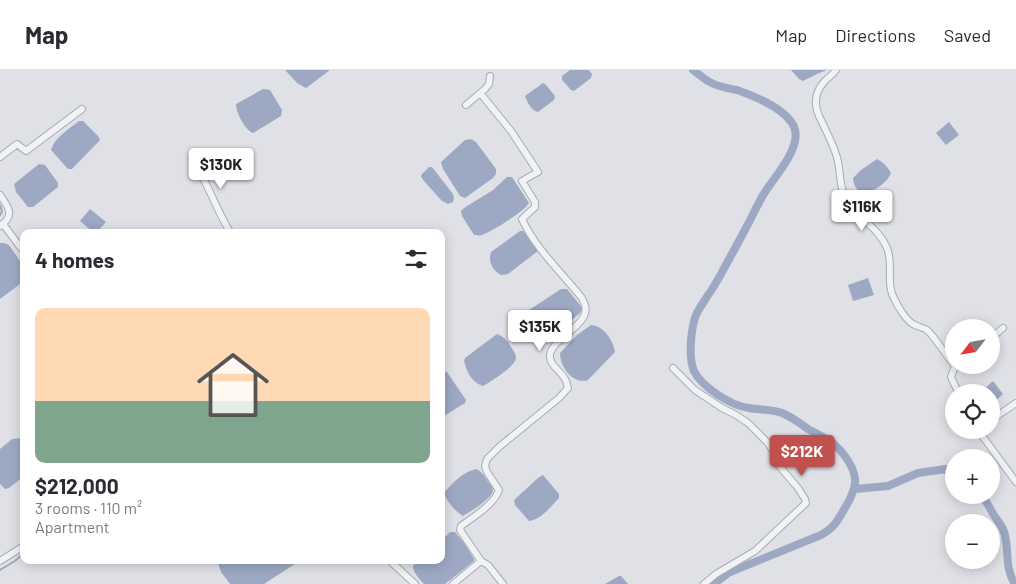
<!DOCTYPE html>
<html lang="en">
<head>
<meta charset="utf-8">
<style>
  body { margin:0; font-family:Barlow,sans-serif; background:#f2f2f3; color:#2b2b33; height:100vh; display:flex; flex-direction:column; font-size:19px; white-space:nowrap }
  * { box-sizing:border-box; margin:0 }
  p { font-size:16px; color:#7c7c81 }
  .icon { flex:none; width:28px; height:28px; fill:none; stroke:currentColor; stroke-width:2; stroke-linecap:round; stroke-linejoin:round }
  .map { position:relative; flex:1; overflow:hidden }
  .panel { position:absolute; left:20px; top:159px; width:425px; height:335px; display:flex; flex-direction:column; background:#fff; border-radius:10px; box-shadow:0 2px 12px #0003 }
  .panel>* { flex:none }
  .needle { width:32px; rotate:239deg }
  .tools { position:absolute; left:945px; top:249px; display:grid; gap:10px }
  .tools a { display:grid; place-items:center; width:55px; height:55px; border-radius:50%; background:#fff; box-shadow:0 2px 12px #0003; font-size:25px }
  .price { position:absolute; translate:-50% -42px; padding:0 11px; border-radius:5px; background:#fff; color:#222; font-size:16px; line-height:32px; filter:drop-shadow(0 1px 2px #0008) }
  .price::after { content:''; position:absolute; left:50%; top:30px; width:15px; height:11px; margin-left:-8px; background:inherit; clip-path:polygon(0 0,100% 0,50% 100%) }
  .price.active { background:#c0514f; color:#fff }
  ul { padding:0; list-style:none }
  li { display:grid; align-content:center; gap:10px; height:265px; padding:0 15px }
  li span { display:grid; place-items:center; height:155px; border-radius:10px; color:#555 }
  li>.icon { margin-inline-start:auto }
  span .icon { width:90px; height:90px; fill:#fffc; stroke-width:1 }
  li b { font-size:21px }
  h2 { display:flex; justify-content:space-between; align-items:center; height:60px; padding:0 15px; font-size:21px }
  header { display:flex; align-items:center; gap:30px; box-sizing:border-box; height:70px; padding:0 25px; background:#fff; border-bottom:1px solid #e1e1e2 }
  header strong { font-size:24px }
  nav { display:flex; gap:28px; margin-inline-start:auto; font-size:18px }
  .map>svg:first-child { display:block }
  .water { fill:#9da9c3 }
  .lines { fill:none; stroke-linecap:round; stroke-linejoin:round }
  .stream { stroke:#9da9c3; stroke-width:2 }
  .canal { stroke:#9da9c3; stroke-width:8 }
  .minor-casing { stroke:#a8abb4; stroke-width:8 }
  .minor { stroke:#f1f2f5; stroke-width:6 }
</style>
</head>
<body>
<header>
<strong>Map</strong>
<nav><a>Map</a><a>Directions</a><a>Saved</a></nav>
</header>
<div class="map">
<svg width="1016" height="514" viewBox="0 0 1016 514">
  <rect width="100%" height="100%" fill="#dfe1e7"/>
  <!-- water -->
  <path class="water" d="M285 0H330L306 18 297 13Z
    M570 0H589L592 4 591 8 574 21 571 20 562 10V6Z
    M791 0H827L817 4 803 11 799 9Z
    M543 13 546 15 555 26 554 30 538 42C532 41 527 32 525 26Z
    M263 19 270 20 282 40 281 46 253 63C245 60 236 43 236 34Z
    M79 51H83L98 66 100 70 72 99H68L51 80C55 67 69 59 79 51Z
    M949 52 959 65 946 75 936 63Z
    M471 69 476 72 496 99V104L493 108 465 128 460 126 443 99 441 92 465 70Z
    M877 89C883 92 888 97 891 103 886 117 855 135 853 108L861 100Z
    M39 94 45 95 58 113V117L33 137H28L16 122 14 114Z
    M429 97H432L453 124 454 128 453 132 448 134 442 131 423 110 421 106 422 104Z
    M507 107H512L529 133C524 142 492 161 482 165 478 166 477 165 474 165L462 146 461 141 464 138 493 120Z
    M90 139 106 152 97 162H93L80 151Z
    M520 161H523L531 170 538 181 508 204 501 205C492 200 488 192 491 182Z
    M0 173H4L9 175 24 197V211L0 229Z
    M868 208 874 225 853 231 848 215Z
    M561 219H567L580 235 582 239 580 243 562 258 557 264 539 274H536L533 271 519 249 520 246Z
    M591 255C604 256 613 270 615 282L588 310C573 315 560 297 560 283L577 265Z
    M497 264C504 267 507 270 511 277 513 280 516 284 516 288 515 297 490 312 483 316 471 312 467 302 464 291L465 288Z
    M441 302H447L466 330 465 333 441 348Z
    M993 311 1003 324 991 335V322H982V321Z
    M22 368 24 370V406L9 418 5 419 0 414V379L12 369Z
    M476 399C481 401 484 405 487 410 489 413 493 416 493 420 493 428 470 442 463 446 455 441 447 432 444 423 452 413 463 402 476 399Z
    M543 405 559 424V428C550 437 541 450 529 451L515 435 514 430 538 408Z
    M450 462H455L464 473 474 489V491L445 514H424C420 510 413 502 413 497 413 495 416 491 417 490H441V471Z
    M220 490H296L295 494 264 514H230L221 502 218 493Z
    M619 506H621L628 514H605Z"/>
  <g class="lines">
    <!-- stream -->
    <path class="stream" d="M0 135 2 141 0 145
      M0 500 15 491 24 483"/>
    <!-- canal -->
    <path class="canal" d="M693 0C698 4 703 8 708 11 717 17 728 18 737 20 754 26 782 38 792 53 806 73 776 105 765 122 758 133 753 145 747 156 738 173 729 189 720 206 716 212 713 219 708 225 704 232 699 238 696 245 691 258 688 287 694 301 702 317 731 336 749 338 760 340 771 339 782 343 792 347 800 353 808 359 816 363 824 367 831 372 842 380 854 396 855 409 856 417 852 424 849 431 839 447 838 455 821 465L735 500 728 503 714 514
      M855 419 888 416 918 403 946 399 954 409
      M981 425C987 431 989 438 994 445 998 452 1003 456 1005 465 1009 483 1005 499 1015 514"/>
    <defs>
      <path id="minor" d="M836 0C833 5 828 7 824 12 815 22 814 34 819 46 825 59 836 79 838 92 841 105 839 117 846 129 857 148 879 158 887 178 894 195 885 214 895 230 898 237 906 250 913 254 917 257 923 257 927 260 935 267 947 287 955 296L956 295
        M481 24 511 61 538 102 522 111 535 132V137L522 149C535 178 562 203 582 228 583 231 584 233 585 235 591 255 552 268 550 285 549 296 562 301 566 311 567 313 567 316 568 318L559 328 499 377 487 389 485 396 487 402 499 420C494 435 473 447 461 456L460 460 481 491 488 495 503 514
        M466 35 485 19 489 14 490 6
        M0 87 17 74 26 81 82 39
        M193 91C208 113 216 139 230 162
        M0 125C8 137 16 145 0 156
        M3 154 24 182
        M991 268 1003 258
        M955 296 951 307 958 322
        M673 298 695 320 722 338 736 345 748 353 767 372 774 382 775 391 798 418 805 429 806 433 755 481 716 504 704 514
        M991 350 1016 333
        M978 360 1016 412
        M389 490 415 514
        M0 491 24 476
        M453 514 481 491"/>
    </defs>
    <!-- minor casing -->
    <use href="#minor" class="minor-casing"/>
    <!-- minor -->
    <use href="#minor" class="minor"/>
  </g>
</svg>
<div class="tools">
<a><svg class="needle" viewBox="-14 -14 28 28"><path d="M0-13l5 13h-10z" fill="#e53935"/><path d="M0 13l5-13h-10z" fill="#7c7c81"/></svg></a>
<a><svg class="icon" aria-label="locate" viewBox="0 0 24 24"><circle cx="12" cy="12" r="6"/><path d="M12 2v4M12 18v4M2 12h4M18 12h4"/></svg></a>
<a>+</a>
<a>−</a>
</div>
<b class="price" style="left:221px;top:120px">$130K</b>
<b class="price" style="left:862px;top:162px">$116K</b>
<b class="price" style="left:540px;top:282px">$135K</b>
<b class="price active" style="left:802px;top:407px">$212K</b>
<section class="panel">
<h2>4 homes<svg class="icon" aria-label="filters" viewBox="0 0 24 24"><path d="M4 7h16M4 17h16"/><circle cx="9" cy="7" r="2"/><circle cx="15" cy="17" r="2"/></svg></h2>
<ul>
<li><span style="background:linear-gradient(#ffd9b3 60%,#7fa58c 0)"><svg class="icon" aria-label="home" viewBox="0 0 24 24"><path d="M3 11l9-7 9 7M6 9v11h12V9"/></svg></span><div><b>$212,000</b><p>3 rooms · 110 m²</p><p>Apartment</p></div></li>
</ul>
</section>
</div>
</body>
</html>
